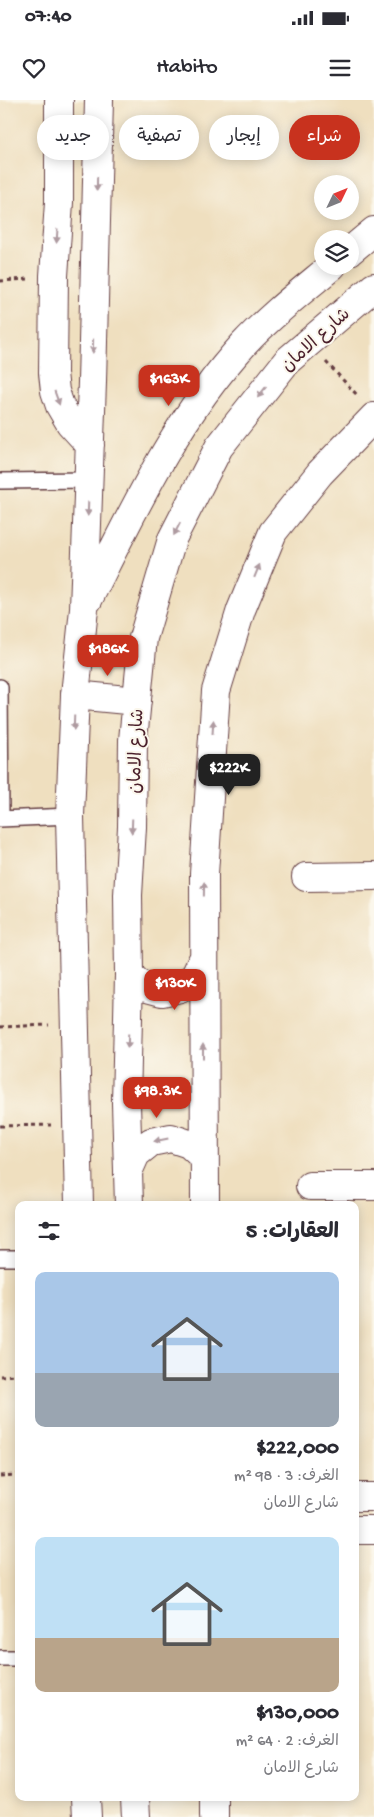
<!DOCTYPE html>
<html lang="ar">
<head>
<meta charset="utf-8">
<style>
  body { margin:0; font-family:"Gochi Hand","Playpen Sans Arabic",sans-serif; background:#f2f2f3; color:#2b2b33; direction:rtl; height:100vh; display:flex; flex-direction:column; font-size:19px; white-space:nowrap }
  * { box-sizing:border-box; margin:0 }
  p { font-size:16px; color:#7c7c81 }
  .icon { flex:none; width:28px; height:28px; fill:none; stroke:currentColor; stroke-width:2; stroke-linecap:round; stroke-linejoin:round }
  .map { position:relative; flex:1; overflow:hidden; direction:ltr }
  .details { position:absolute; left:15px; top:1101px; width:344px; height:600px; display:flex; flex-direction:column; background:#fff; border-radius:10px; box-shadow:0 2px 12px #0003; direction:rtl }
  .details>* { flex:none }
  .banner { position:absolute; left:15px; top:15px; width:345px; height:45px; direction:rtl; display:flex; gap:10px }
  .needle { width:32px; rotate:47deg }
  .buttons { position:absolute; left:314px; top:75px; display:grid; gap:10px }
  .buttons a { display:grid; place-items:center; width:45px; height:45px; border-radius:50%; background:#fff; box-shadow:0 2px 12px #0003; font-size:25px }
  .price { position:absolute; translate:-50% -42px; padding:0 11px; border-radius:10px; background:#c8321e; color:#fff; font-size:16px; line-height:32px; filter:drop-shadow(0 1px 2px #0008) }
  .price::after { content:''; position:absolute; left:50%; top:30px; width:15px; height:11px; margin-left:-8px; background:inherit; clip-path:polygon(0 0,100% 0,50% 100%) }
  .price.current { background:#222; color:#fff }
  ul { padding:0; list-style:none }
  li { display:grid; align-content:center; gap:10px; height:265px; padding:0 20px }
  li span { display:grid; place-items:center; height:155px; border-radius:10px; color:#555 }
  li>.icon { margin-inline-start:auto }
  span .icon { width:90px; height:90px; fill:#fffc; stroke-width:1 }
  li b { font-size:21px }
  h2 { display:flex; justify-content:space-between; align-items:center; height:60px; padding:0 20px; font-size:21px }
  .pill { padding:0 18px; border-radius:22px; background:#fff; box-shadow:0 2px 12px #0003; font-size:18px; line-height:45px }
  .pill.current { background:#c8321e; color:#fff }
  .status { display:flex; justify-content:space-between; align-items:center; height:35px; padding:0 25px; background:#fff; direction:ltr }
  .status svg { height:14px; fill:currentColor }
  header { display:flex; justify-content:space-between; align-items:center; height:65px; padding:0 20px; background:#fff; font-size:22px; font-weight:600 }
  .map>svg:first-child { display:block }
  .lines { fill:none; stroke-linecap:round; stroke-linejoin:round }
  .service-casing { stroke:#633c41; stroke-width:18 }
  .minor-casing { stroke:#633c41; stroke-width:30 }
  .tertiary-casing { stroke:#633c41; stroke-width:30 }
  .path { stroke:#633c41; stroke-width:3; stroke-dasharray:4 4; stroke-linecap:butt }
  .service { stroke:#fff; stroke-width:15 }
  .minor { stroke:#fff; stroke-width:28 }
  .tertiary { stroke:#fff; stroke-width:28 }
  .oneway { fill:#ae9aa0 }
  .labels { text-anchor:middle; stroke-width:4; stroke-linejoin:round; paint-order:stroke }
  .street-label { font-size:18px; fill:#4a1f2b; stroke:#fbf7ec }
</style>
</head>
<body>
<div class="status"><b>07:40</b><svg viewBox="0 0 49 12"><path d="M0 12V9h3v3zM5 12V6h3v6zM10 12V3h3v9zM15 12V0h3v12zM26 1h20v11H26zM47 4h2v5h-2z"/></svg></div>
<header><svg class="icon" aria-label="menu" viewBox="0 0 24 24"><path d="M4 6h16M4 12h16M4 18h16"/></svg>Habito<svg class="icon" aria-label="heart" viewBox="0 0 24 24"><path d="M12 20l-8-8c-3-5 5-10 8-4 3-6 11-1 8 4z"/></svg></header>
<div class="map">
<svg width="374" height="1717" viewBox="0 0 374 1717">
  <rect width="100%" height="100%" fill="#fbf7ec"/>
  <filter id="ink" filterUnits="userSpaceOnUse"><feTurbulence type="fractalNoise" baseFrequency=".02" numOctaves="2"/><feDisplacementMap in="SourceGraphic" scale="10" xChannelSelector="R" yChannelSelector="G"/><feConvolveMatrix kernelMatrix="1 2 1 2 8 2 1 2 1" color-interpolation-filters="sRGB"/></filter>
  <filter id="wash" filterUnits="userSpaceOnUse"><feTurbulence type="fractalNoise" baseFrequency=".0096" numOctaves="4" result="noise"/><feDisplacementMap in="SourceGraphic" scale="20" xChannelSelector="R" yChannelSelector="G"/><feGaussianBlur stdDeviation="1.12" result="paint"/><feColorMatrix in="noise" values="0 0 0 0 0 0 0 0 0 0 0 0 0 0 0 0 0 1.4 0 .05"/><feComposite in="paint" operator="in"/></filter>
  <g filter="url(#wash)">
    <rect width="100%" height="100%" fill="#efdfbf"/>
  </g>
  <g filter="url(#ink)">
    <g class="lines">
      <defs>
        <path id="service" d="M0 381 89 380
          M0 587 1 719
          M0 719 70 716
          M0 1158H19
          M0 1558H19"/>
        <path id="minor" d="M59 0V102L54 176 53 273 55 291 60 306 70 323 90 345
          M350 151 374 131
          M88 500C133 411 176 318 244 244 271 215 302 191 332 166
          M306 777 374 776
          M310 1086H374
          M79 1105 70 716 75 595 84 509 92 282 99 0
          M355 1397H374
          M355 1430H374
          M86 1698 87 1717"/>
        <path id="tertiary" d="M75 595 137 601
          M129 875 143 887 162 892 180 888 195 876 203 859
          M128 1072 136 1054 151 1042 171 1038 189 1044 203 1057
          M129 1105 126 1003 129 875 128 795 132 727 133 640 143 538 172 439 219 347 287 261 374 187
          M205 1105 204 774 216 591 241 510 273 432 320 373 374 317
          M135 1698 136 1717
          M214 1698V1717"/>
      </defs>
      <!-- service casing -->
      <use href="#service" class="service-casing"/>
      <!-- minor casing -->
      <use href="#minor" class="minor-casing"/>
      <!-- tertiary casing -->
      <use href="#tertiary" class="tertiary-casing"/>
      <!-- path -->
      <path class="path" d="M0 181 28 179
        M326 262 359 297
        M0 927 49 925
        M0 1026 51 1025
        M0 1276 19 1275
        M0 1376 19 1375"/>
      <!-- service -->
      <use href="#service" class="service"/>
      <!-- minor -->
      <use href="#minor" class="minor"/>
      <!-- tertiary -->
      <use href="#tertiary" class="tertiary"/>
    </g>
    <!-- one-way arrows -->
    <defs><path id="oneway-solid" d="M-6-.8H1V-3.2L6.5 0L1 3.2V.8H-6Z" transform="scale(1.25)"/></defs>
    <g class="oneway">
      <use href="#oneway-solid" transform="translate(97 84) rotate(91)"/>
      <use href="#oneway-solid" transform="translate(57 136) rotate(94)"/>
      <use href="#oneway-solid" transform="translate(93 246) rotate(91)"/>
      <use href="#oneway-solid" transform="translate(262 292) rotate(128)"/>
      <use href="#oneway-solid" transform="translate(57 298) rotate(70)"/>
      <use href="#oneway-solid" transform="translate(88 409) rotate(92)"/>
      <use href="#oneway-solid" transform="translate(177 429) rotate(117)"/>
      <use href="#oneway-solid" transform="translate(257 471) rotate(-68)"/>
      <use href="#oneway-solid" transform="translate(74 623) rotate(92)"/>
      <use href="#oneway-solid" transform="translate(213 627) rotate(-86)"/>
      <use href="#oneway-solid" transform="translate(132 726) rotate(92)"/>
      <use href="#oneway-solid" transform="translate(204 789) rotate(-89)"/>
      <use href="#oneway-solid" transform="translate(128 941) rotate(92)"/>
      <use href="#oneway-solid" transform="translate(203 951) rotate(-90)"/>
      <use href="#oneway-solid" transform="translate(161 1040) rotate(169)"/>
    </g>
  </g>
  <g class="labels">
    <!-- street labels -->
    <g class="street-label">
      <text transform="translate(315 239) rotate(-42)" y="6">شارع الامان</text>
      <text transform="translate(135 651) rotate(-88)" y="6">شارع الامان</text>
    </g>
  </g>
</svg>
<div class="buttons">
<a><svg class="needle" viewBox="-14 -14 28 28"><path d="M0-13l5 13h-10z" fill="#e53935"/><path d="M0 13l5-13h-10z" fill="#7c7c81"/></svg></a>
<a><svg class="icon" aria-label="layers" viewBox="0 0 24 24"><path d="M12 4l9 5-9 5-9-5zM3 14l9 5 9-5"/></svg></a>
</div>
<b class="price" style="left:169px;top:307px">$163K</b>
<b class="price" style="left:108px;top:577px">$186K</b>
<b class="price current" style="left:229px;top:696px">$222K</b>
<b class="price" style="left:175px;top:911px">$130K</b>
<b class="price" style="left:157px;top:1019px">$98.3K</b>
<div class="banner">
<a class="pill current">شراء</a>
<a class="pill">إيجار</a>
<a class="pill">تصفية</a>
<a class="pill">جديد</a>
</div>
<section class="details">
<h2>العقارات: 5<svg class="icon" aria-label="filters" viewBox="0 0 24 24"><path d="M4 7h16M4 17h16"/><circle cx="9" cy="7" r="2"/><circle cx="15" cy="17" r="2"/></svg></h2>
<ul>
<li><span style="background:linear-gradient(#a9c7e8 65%,#9aa5b1 0)"><svg class="icon" aria-label="home" viewBox="0 0 24 24"><path d="M3 11l9-7 9 7M6 9v11h12V9"/></svg></span><div><b>$222,000</b><p>الغرف: 3 · 98 m²</p><p>شارع الامان</p></div></li>
<li><span style="background:linear-gradient(#bfe0f5 65%,#b9a48a 0)"><svg class="icon" aria-label="home" viewBox="0 0 24 24"><path d="M3 11l9-7 9 7M6 9v11h12V9"/></svg></span><div><b>$130,000</b><p>الغرف: 2 · 64 m²</p><p>شارع الامان</p></div></li>
</ul>
</section>
</div>
</body>
</html>
